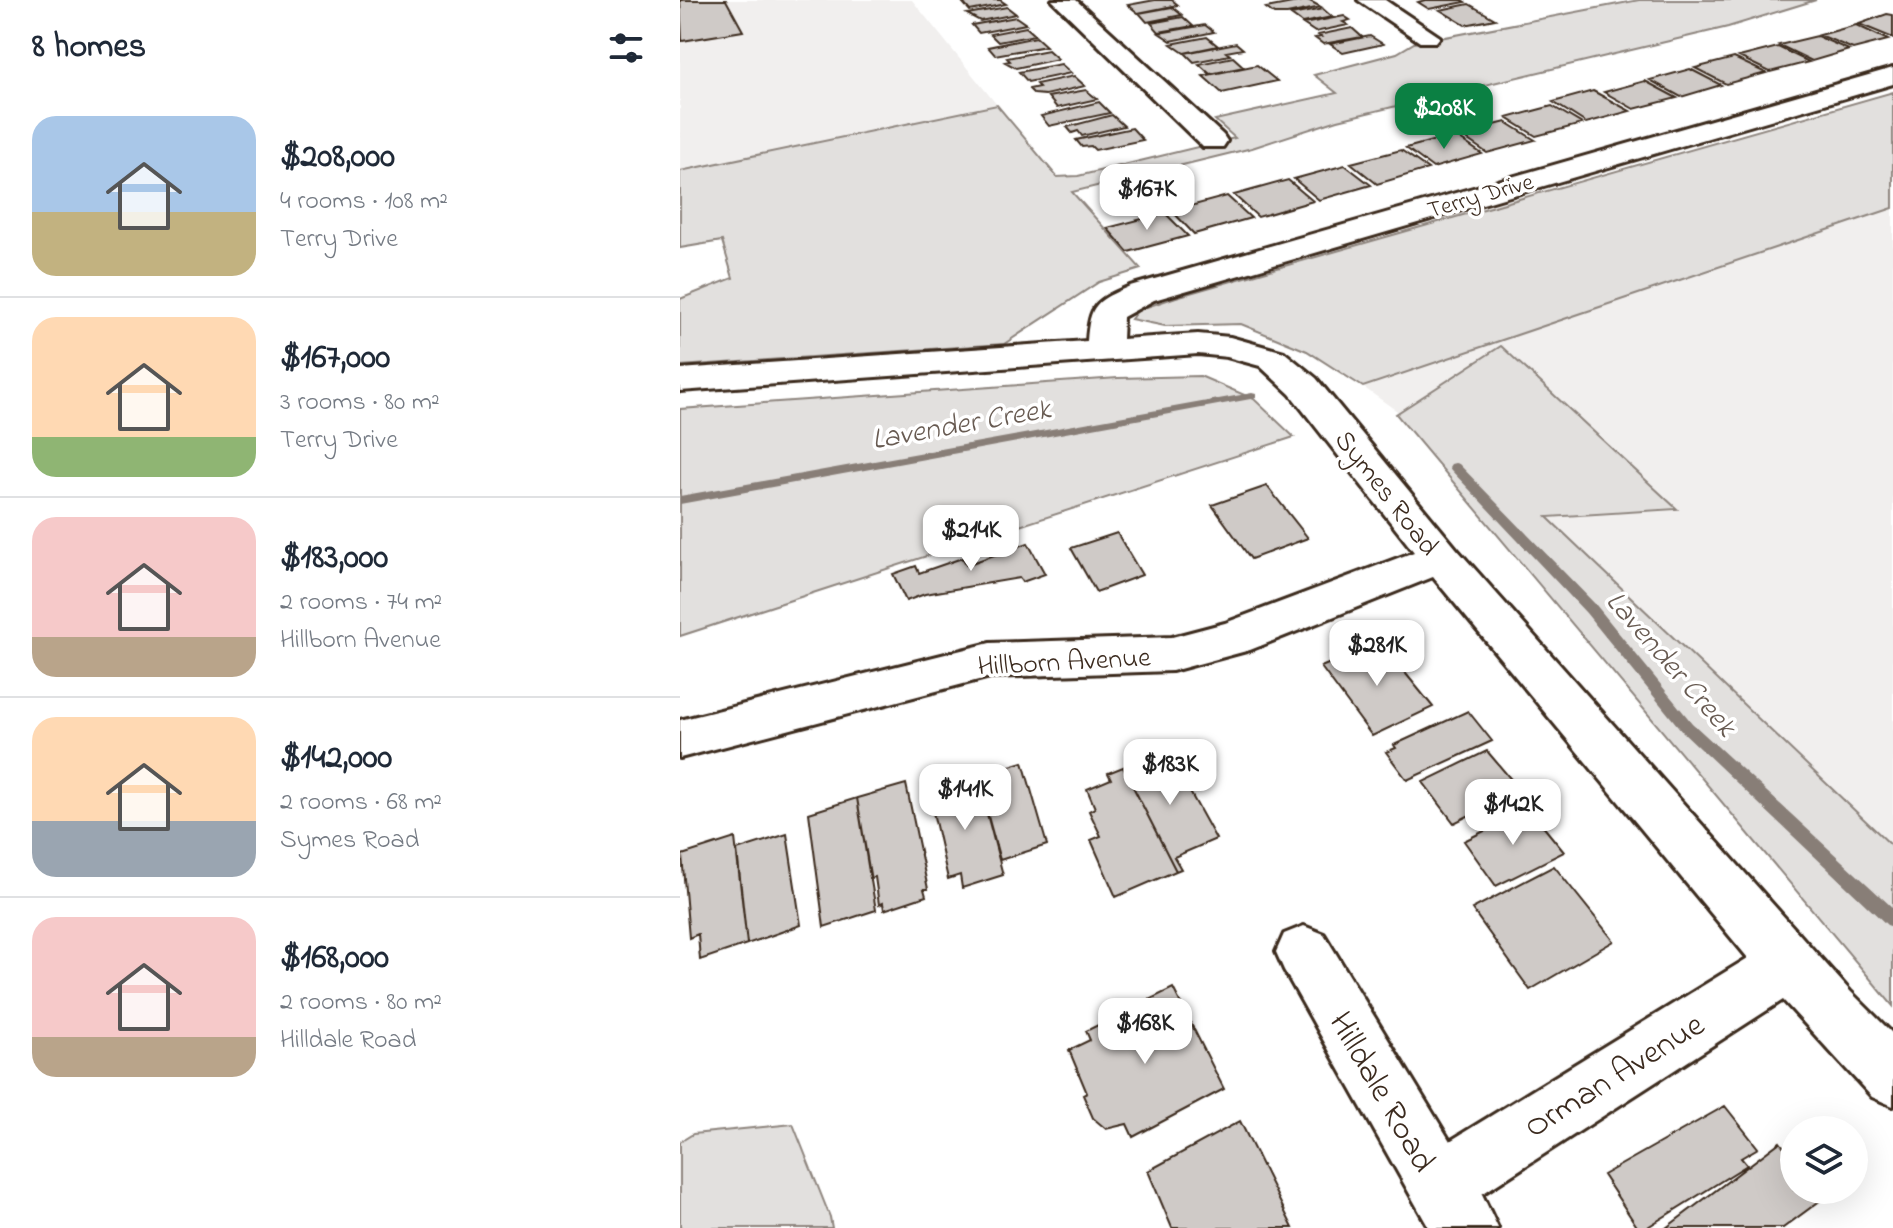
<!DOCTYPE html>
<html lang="en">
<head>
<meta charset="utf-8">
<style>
  body { margin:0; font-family:"Indie Flower",sans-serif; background:#f2f2f3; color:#1f2937; height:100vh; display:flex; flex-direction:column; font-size:30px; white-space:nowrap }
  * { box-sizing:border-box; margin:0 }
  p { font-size:26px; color:#747a83 }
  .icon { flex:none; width:44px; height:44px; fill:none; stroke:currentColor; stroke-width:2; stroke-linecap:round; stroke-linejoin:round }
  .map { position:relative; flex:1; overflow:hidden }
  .side { display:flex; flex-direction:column; background:#fff; width:680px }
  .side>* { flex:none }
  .buttons { position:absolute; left:1100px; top:1116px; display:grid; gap:16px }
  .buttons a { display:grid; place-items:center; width:88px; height:88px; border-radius:50%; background:#fff; box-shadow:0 8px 32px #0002; font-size:40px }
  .price { position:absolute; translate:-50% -68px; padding:0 18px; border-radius:16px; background:#fff; color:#222; font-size:26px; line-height:52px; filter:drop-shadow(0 2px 4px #0008) }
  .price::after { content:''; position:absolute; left:50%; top:48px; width:24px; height:18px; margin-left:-12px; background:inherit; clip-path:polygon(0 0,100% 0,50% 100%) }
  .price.on { background:#0b8043; color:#fff }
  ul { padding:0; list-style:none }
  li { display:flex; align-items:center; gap:24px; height:200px; padding:0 32px }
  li+li { border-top:2px solid #e0e1e3 }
  li span { display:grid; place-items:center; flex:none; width:224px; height:160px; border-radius:24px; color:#555 }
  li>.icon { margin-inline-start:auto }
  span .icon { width:96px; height:96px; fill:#fffc; stroke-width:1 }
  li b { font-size:34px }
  h2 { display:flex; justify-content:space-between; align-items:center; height:96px; padding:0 32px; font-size:34px }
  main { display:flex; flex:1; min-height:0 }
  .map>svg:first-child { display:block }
  .built { fill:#f1efee }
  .green { fill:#e2e0de; stroke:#8e857e; stroke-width:2 }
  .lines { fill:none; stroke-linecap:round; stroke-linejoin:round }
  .stream { fill:#887e77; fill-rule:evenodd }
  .building { fill:#cfcac7; stroke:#3b2a1e; stroke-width:2 }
  .minor-casing { stroke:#3b2a1e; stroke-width:6 }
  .minor { fill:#fff; fill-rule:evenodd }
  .labels { text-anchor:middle; stroke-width:7; stroke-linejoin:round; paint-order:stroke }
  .far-street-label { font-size:24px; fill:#3b2a1e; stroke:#fff }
  .street-label { font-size:28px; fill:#3b2a1e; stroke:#fff }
  .water-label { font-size:30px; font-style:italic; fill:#685b52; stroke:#fff }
  .near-street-label { font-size:34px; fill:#3b2a1e; stroke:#fff }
</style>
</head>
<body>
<main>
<section class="side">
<h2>8 homes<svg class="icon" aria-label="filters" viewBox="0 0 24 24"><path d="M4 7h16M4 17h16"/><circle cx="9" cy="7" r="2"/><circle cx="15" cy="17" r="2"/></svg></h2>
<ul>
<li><span style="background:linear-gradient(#a9c7e8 60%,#c2b280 0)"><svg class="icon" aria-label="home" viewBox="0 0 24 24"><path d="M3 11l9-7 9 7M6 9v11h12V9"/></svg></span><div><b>$208,000</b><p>4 rooms · 108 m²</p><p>Terry Drive</p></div></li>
<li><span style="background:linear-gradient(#ffd9b3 75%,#8fb573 0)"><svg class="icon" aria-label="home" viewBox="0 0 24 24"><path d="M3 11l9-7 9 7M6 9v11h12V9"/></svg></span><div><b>$167,000</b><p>3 rooms · 80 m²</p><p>Terry Drive</p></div></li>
<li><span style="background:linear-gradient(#f6c9c9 75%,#b9a48a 0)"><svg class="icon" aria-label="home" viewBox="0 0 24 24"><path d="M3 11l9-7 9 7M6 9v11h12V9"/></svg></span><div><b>$183,000</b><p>2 rooms · 74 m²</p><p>Hillborn Avenue</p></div></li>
<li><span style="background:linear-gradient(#ffd9b3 65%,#9aa5b1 0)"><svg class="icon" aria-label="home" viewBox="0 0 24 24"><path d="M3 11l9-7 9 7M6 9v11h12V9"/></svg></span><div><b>$142,000</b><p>2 rooms · 68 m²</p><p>Symes Road</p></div></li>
<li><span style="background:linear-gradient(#f6c9c9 75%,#b9a48a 0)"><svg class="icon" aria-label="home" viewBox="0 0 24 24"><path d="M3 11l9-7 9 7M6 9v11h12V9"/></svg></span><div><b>$168,000</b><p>2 rooms · 80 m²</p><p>Hilldale Road</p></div></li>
</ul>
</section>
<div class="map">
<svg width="1213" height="1228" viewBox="0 0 1213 1228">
  <rect width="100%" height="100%" fill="#fff"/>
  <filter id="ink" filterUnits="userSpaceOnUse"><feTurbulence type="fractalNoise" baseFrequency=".0125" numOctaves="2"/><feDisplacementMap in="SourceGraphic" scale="16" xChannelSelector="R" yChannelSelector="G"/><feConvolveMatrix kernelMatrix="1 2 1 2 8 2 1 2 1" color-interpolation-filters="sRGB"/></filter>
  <g filter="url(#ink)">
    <!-- built -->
    <path class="built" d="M0 0H232L317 105 0 171Z
      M1213 208V847L866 516 683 387Z"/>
    <!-- green -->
    <path class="green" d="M959 0H1136L1048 27 658 120 572 148 392 192 461 269 419 282 324 344 0 366V299L53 278 42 241 0 248V171L317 105 377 177 398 176 555 138 535 120 657 93 634 75 717 53 734 43Z
      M1213 92V208L683 387 627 351 561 324 485 326 451 319 458 310 496 297Z
      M821 346 997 509 867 517 1213 847V1006L716 414Z
      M520 376 574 399 614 437 0 636V409L438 378Z
      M113 1124 150 1217 152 1228H0V1142L13 1134Z"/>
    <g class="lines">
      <!-- stream -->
      <path class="stream" d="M572 393 576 394V398L0 504V496Z
        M775 463 779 464 916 605 1012 723 1213 908V927L1207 925 1002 731 906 613 771 470 769 467 771 464Z"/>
    </g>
    <!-- building -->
    <path class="building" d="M0 0H46L63 31 2 41Z
      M299 0H320L326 4 290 11 283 3Z
      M475 0H492L498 5 458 13 448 5Z
      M628 0 641 7 607 14H594L586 8Z
      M745 0H782L785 2 749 9 738 2Z
      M789 4 815 19 785 25 760 10Z
      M327 7 336 14 300 21 287 14Z
      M492 7 502 15 467 22 459 13Z
      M643 9 652 17 622 23 611 15Z
      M1207 14 1213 15V38L1179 24Z
      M664 16 670 20 663 22 668 25 635 32 623 24Z
      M336 17 346 24 299 33 292 25Z
      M503 17 513 26 479 32 471 23Z
      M525 25 534 32 491 41 479 33Z
      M1176 25 1208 40 1173 49 1140 35Z
      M346 27 355 35 318 42 310 34Z
      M672 28 682 37 643 44 635 38 641 37 638 35Z
      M690 36 703 44 663 53 650 44Z
      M1137 36 1169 50 1132 61 1099 45Z
      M356 37 366 46 315 55 308 47Z
      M527 37 538 46 504 53 491 44Z
      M556 43 563 49 546 52 550 55 514 62 505 53Z
      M1098 47 1129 62 1090 72 1059 57Z
      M368 50 378 59 336 68 325 62 330 61 327 58Z
      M553 57 564 67 530 74 519 64Z
      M1054 58 1086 73 1046 84 1015 68Z
      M381 64 391 73 348 82 339 72Z
      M577 65 597 81 542 93 523 76Z
      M1010 69 1041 85 1001 97 970 80Z
      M394 76 405 86 365 95 354 94 349 89 359 87 356 84Z
      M965 81 997 98 954 109 924 92Z
      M406 90 417 99 377 108 368 97Z
      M913 91 950 111 906 123 873 102Z
      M419 102 430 113 369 126 361 116Z
      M872 106 902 124 856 136 827 118Z
      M432 115 444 126 402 136 398 131 392 133 387 127Z
      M826 122 855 140 807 153 779 134Z
      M452 128 463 140 415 150 411 146 402 147 396 140Z
      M774 135 802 154 753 168 726 148Z
      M721 150 748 169 697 184 671 163Z
      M665 165 691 185 639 200 614 179Z
      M608 180 633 201 578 217 554 195Z
      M547 196 571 218 514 234 492 211Z
      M485 213 508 236 448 252 427 228Z
      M587 486 628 538 571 559 532 505Z
      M437 533 462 575 416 592 391 548Z
      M348 543 365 574 342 582 339 578 245 594 226 601 213 574 236 566 239 573 282 558 286 565Z
      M700 642 753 707 692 736 641 667Z
      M788 711 812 741 727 780 706 752 716 748 714 745Z
      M807 751 840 790 774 823 743 782Z
      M490 756 536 839 494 857 501 869 496 871 443 767 459 760 463 767Z
      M343 762 367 845 320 860 297 776Z
      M443 767 496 871 436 897 411 840 421 836 409 811 415 808 407 789 431 779 428 773Z
      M297 776 323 875 282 888 280 875 268 879 248 790Z
      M226 784 248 889H244L246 896 204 910 203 903 199 905 195 877 190 878 177 798Z
      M177 798 196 910 144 927 129 813Z
      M849 809 884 852 816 886 784 841Z
      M107 834 121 925 67 944 57 850Z
      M55 838 67 944 20 960 18 934 9 938 2 855Z
      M874 866 934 941 850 990 792 909Z
      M493 988 544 1089 453 1137 447 1124 426 1129 413 1118 403 1095 407 1093 389 1050 410 1040 406 1031Z
      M1045 1106 1078 1148 1061 1158 1067 1165 966 1228H958L923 1175Z
      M560 1121 613 1228H492L468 1171Z
      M1100 1142 1114 1160V1190H1139L1145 1197 1103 1228H986Z"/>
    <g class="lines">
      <defs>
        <path id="minor" d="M372 0H396L543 135 547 141 543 147H523Z
          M678 0H705L760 37 756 42H740Z
          M1213 68V84L474 300 443 317 442 339 518 334 550 337 604 352 636 378 776 548 1170 991 1213 1034V1106L1192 1097 1103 1000 802 1194 818 1228H749L604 970 596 952 604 934 624 926 644 934 770 1141 1068 958 753 577 570 650 492 671 310 677 0 758V720L310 643 492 637 545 623 734 552 610 394 580 366 547 357 518 354 0 391V369L407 341C410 303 416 301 450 286Z"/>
      </defs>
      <!-- minor casing -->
      <use href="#minor" class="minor-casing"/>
      <!-- minor -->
      <use href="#minor" class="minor"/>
    </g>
  </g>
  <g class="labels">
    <!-- far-street labels -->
    <g class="far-street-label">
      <text transform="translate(800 195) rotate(-16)" y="8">Terry Drive</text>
    </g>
    <!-- street labels -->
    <g class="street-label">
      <text transform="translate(708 492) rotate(52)" y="10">Symes Road</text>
      <text transform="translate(384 660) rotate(-3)" y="10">Hillborn Avenue</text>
    </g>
    <!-- water labels -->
    <g class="water-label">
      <text transform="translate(281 423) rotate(-10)" y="10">Lavender Creek</text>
      <text transform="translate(992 663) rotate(49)" y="10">Lavender Creek</text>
    </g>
    <!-- near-street labels -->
    <g class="near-street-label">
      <text transform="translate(933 1074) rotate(-32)" y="12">Orman Avenue</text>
      <text transform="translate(704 1091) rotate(60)" y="12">Hilldale Road</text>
    </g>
  </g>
</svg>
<div class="buttons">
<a><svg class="icon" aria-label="layers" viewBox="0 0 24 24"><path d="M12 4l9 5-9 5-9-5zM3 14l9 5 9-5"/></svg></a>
</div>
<b class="price on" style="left:764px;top:151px">$208K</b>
<b class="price" style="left:467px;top:232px">$167K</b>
<b class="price" style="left:291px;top:573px">$214K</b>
<b class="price" style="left:697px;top:688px">$281K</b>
<b class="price" style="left:490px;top:807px">$183K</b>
<b class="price" style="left:285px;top:832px">$141K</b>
<b class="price" style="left:833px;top:847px">$142K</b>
<b class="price" style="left:465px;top:1066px">$168K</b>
</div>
</main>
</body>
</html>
